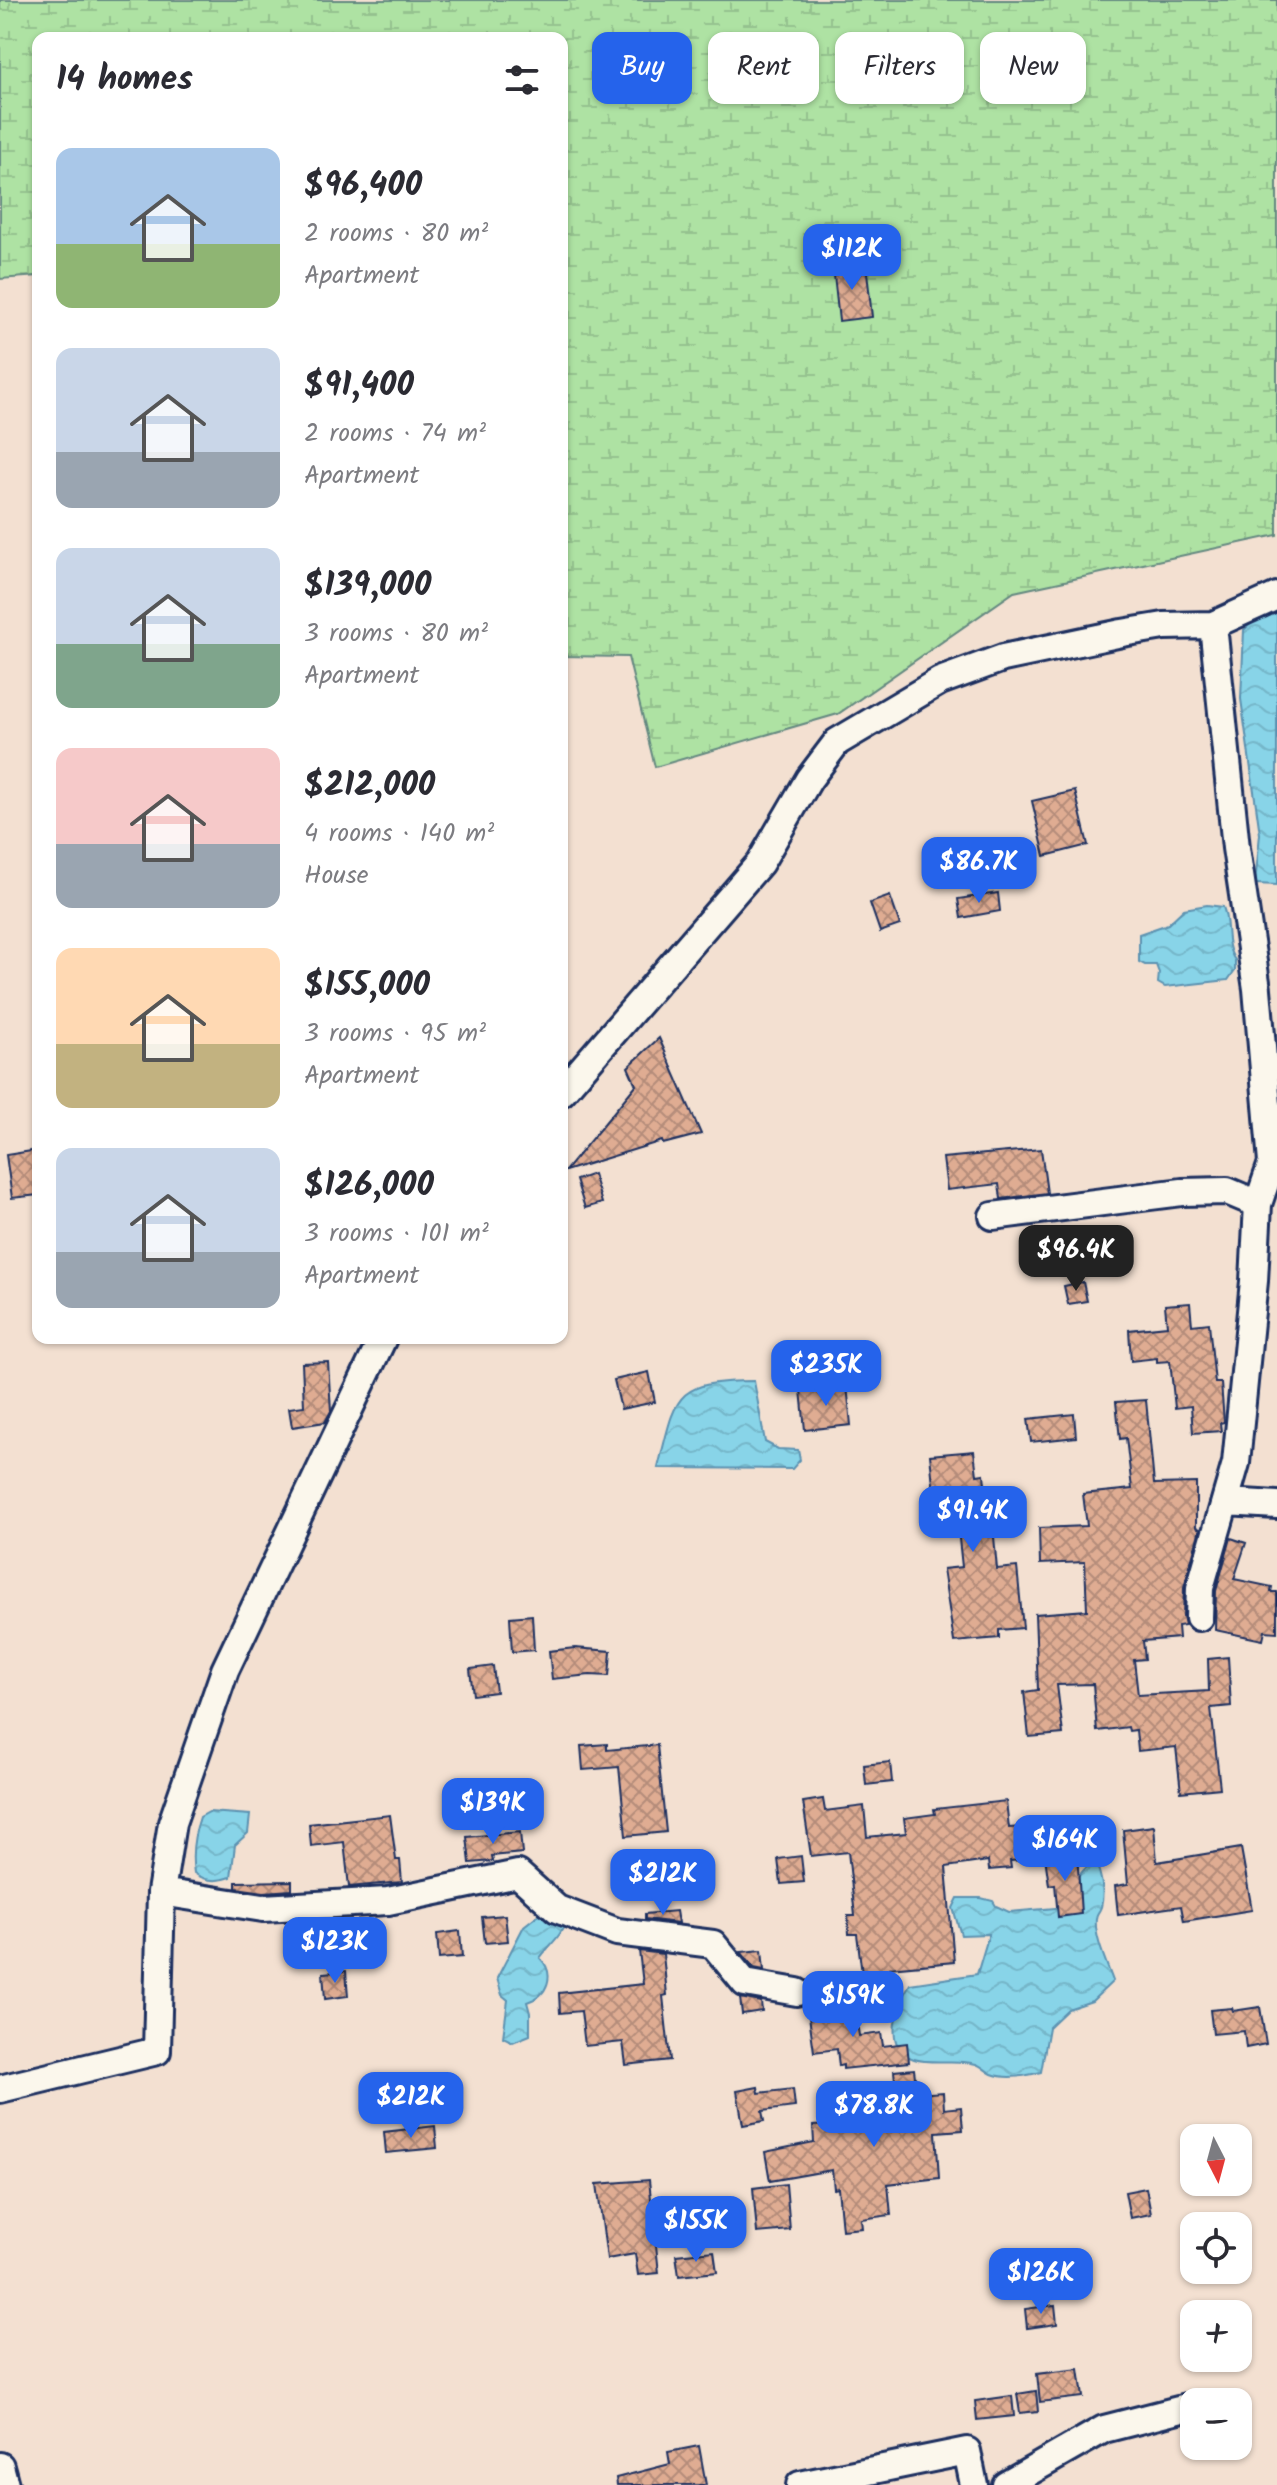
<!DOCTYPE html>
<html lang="en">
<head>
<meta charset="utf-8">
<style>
  body { margin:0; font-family:Kalam,sans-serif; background:#f2f2f3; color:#2b2b33; height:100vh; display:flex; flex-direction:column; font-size:30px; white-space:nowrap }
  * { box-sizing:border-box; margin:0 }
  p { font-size:26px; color:#7c7c81 }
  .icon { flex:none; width:44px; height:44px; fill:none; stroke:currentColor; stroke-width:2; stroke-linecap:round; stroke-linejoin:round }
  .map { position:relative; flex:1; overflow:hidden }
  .details { position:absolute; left:32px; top:32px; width:536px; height:1312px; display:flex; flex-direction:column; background:#fff; border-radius:16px; box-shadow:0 2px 6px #0004 }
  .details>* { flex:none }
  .banner { position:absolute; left:592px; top:32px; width:564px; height:72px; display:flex; gap:16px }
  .needle { width:52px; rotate:174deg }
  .controls { position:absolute; left:1180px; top:2124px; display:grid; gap:16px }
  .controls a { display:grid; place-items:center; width:72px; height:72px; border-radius:16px; background:#fff; box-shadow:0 2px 6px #0004; font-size:40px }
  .price { position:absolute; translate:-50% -68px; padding:0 18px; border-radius:16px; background:#2563eb; color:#fff; font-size:26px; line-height:52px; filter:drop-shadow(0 2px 4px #0008) }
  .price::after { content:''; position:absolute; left:50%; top:48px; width:24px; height:18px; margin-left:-12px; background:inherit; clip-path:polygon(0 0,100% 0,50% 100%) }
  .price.current { background:#222; color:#fff }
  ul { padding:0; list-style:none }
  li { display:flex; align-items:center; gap:24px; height:200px; padding:0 24px }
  li span { display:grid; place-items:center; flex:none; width:224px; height:160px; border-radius:16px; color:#555 }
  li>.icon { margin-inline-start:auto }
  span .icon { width:96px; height:96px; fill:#fffc; stroke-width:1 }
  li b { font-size:34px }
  h2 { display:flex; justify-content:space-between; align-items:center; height:96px; padding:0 24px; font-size:34px }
  .pill { padding:0 28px; border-radius:16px; background:#fff; box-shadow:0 2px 6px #0004; font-size:28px; line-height:72px }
  .pill.current { background:#2563eb; color:#fff }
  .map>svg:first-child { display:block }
  .wetland { fill:url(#wetland-marsh); stroke:#648880; stroke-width:2 }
  .water { fill:url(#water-waves); stroke:#5c92b1; stroke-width:2 }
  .building { fill:url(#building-cross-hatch); stroke:#1b2f5e; stroke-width:2 }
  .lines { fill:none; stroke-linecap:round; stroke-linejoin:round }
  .minor-casing { stroke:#1b2f5e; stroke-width:32 }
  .minor { stroke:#fbf7ec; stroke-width:26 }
</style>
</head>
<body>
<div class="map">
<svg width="1277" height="2485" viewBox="0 0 1277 2485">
  <defs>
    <pattern id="wetland-marsh" width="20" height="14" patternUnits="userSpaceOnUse" patternTransform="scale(2)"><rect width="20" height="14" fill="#aee2a3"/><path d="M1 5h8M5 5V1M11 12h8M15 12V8" fill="none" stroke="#95c28f"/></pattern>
    <pattern id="water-waves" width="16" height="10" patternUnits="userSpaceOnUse" patternTransform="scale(2)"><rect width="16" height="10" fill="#88d4e8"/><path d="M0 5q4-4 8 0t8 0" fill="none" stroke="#75b6c9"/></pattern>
    <pattern id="building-cross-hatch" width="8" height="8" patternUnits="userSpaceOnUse" patternTransform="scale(2)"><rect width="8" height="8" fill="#dfac92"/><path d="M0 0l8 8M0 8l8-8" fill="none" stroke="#b48c7a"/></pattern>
  </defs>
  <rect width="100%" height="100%" fill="#f3e0d1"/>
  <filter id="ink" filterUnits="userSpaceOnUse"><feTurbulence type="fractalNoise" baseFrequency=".0125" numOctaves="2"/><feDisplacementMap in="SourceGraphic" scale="16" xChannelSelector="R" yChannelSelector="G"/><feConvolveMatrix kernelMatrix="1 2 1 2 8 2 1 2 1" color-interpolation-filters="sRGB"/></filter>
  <g filter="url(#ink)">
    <!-- wetland -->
    <path class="wetland" d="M0 0H1277V535L1014 592 838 714 655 767 628 657 562 656V38H38V276L0 279Z"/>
    <!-- water -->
    <path class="water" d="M1274 602H1277V885L1255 884 1260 834 1241 699 1244 630Z
      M1207 905 1223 907C1230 923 1224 946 1235 960V970L1228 980 1165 987 1158 983 1159 973 1156 965H1145L1139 962V934L1168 924 1184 909Z
      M754 1381 765 1442 778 1449 798 1450 800 1460 792 1469 658 1468C676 1396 673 1381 754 1381Z
      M209 1812 250 1815 248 1833 235 1845 231 1877C218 1882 206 1882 194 1873 191 1854 194 1834 200 1817Z
      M1096 1862C1101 1877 1105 1891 1101 1907 1098 1915 1097 1911 1096 1919 1094 1937 1107 1964 1113 1981L1092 2001 1068 2009 1049 2027 1041 2072C1026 2076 1007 2080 992 2074 986 2071 982 2066 976 2064 957 2058 933 2065 914 2059 881 2048 897 2004 910 1984L977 1974 989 1934 961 1935 953 1908 958 1898H981L993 1901 996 1906 1009 1912 1067 1907C1074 1888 1076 1870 1096 1862Z
      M539 1914 554 1915 566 1921C561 1937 550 1944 540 1958 556 1974 548 1996 527 2002L530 2013V2035L513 2042 503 2037 508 2000 502 1995 497 1978 524 1926Z"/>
    <!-- building -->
    <path class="building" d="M866 263 872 317 839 321 833 266Z
      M1075 791 1088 845 1045 856 1032 801Z
      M998 893 1000 911 961 918 958 899Z
      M890 896 900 925 880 932 870 903Z
      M659 1038 701 1134 663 1144 662 1141 565 1171 636 1085 628 1067Z
      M1041 1149 1047 1193 1001 1199 999 1184 947 1190 943 1158Z
      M38 1150V1195L12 1198 6 1155Z
      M593 1174 602 1203 585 1208 576 1180Z
      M1083 1282 1087 1301 1068 1304 1064 1286Z
      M1190 1303 1192 1325 1209 1323 1215 1383H1221L1224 1422 1220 1423 1221 1431 1193 1433 1191 1406 1175 1408 1170 1361 1157 1362V1358L1131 1361 1129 1330 1167 1326 1165 1305Z
      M328 1362 331 1411 325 1422 292 1427 289 1408 304 1406 302 1363Z
      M649 1372 655 1402 621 1409 614 1380Z
      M847 1385 851 1425 805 1430 801 1390Z
      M1146 1400 1154 1484 1196 1483V1527L1200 1529 1184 1587 1183 1616 1185 1625 1178 1626 1179 1638 1143 1641 1145 1659 1134 1660 1138 1695 1209 1691 1208 1659 1228 1657 1231 1706 1211 1708 1220 1788 1181 1792 1176 1747 1138 1751 1136 1730 1129 1731 1128 1727 1097 1731 1093 1684 1057 1685 1063 1734 1029 1737 1024 1692 1038 1690 1035 1614 1087 1610 1085 1562 1040 1564 1039 1528 1087 1526 1083 1494 1132 1489 1126 1438 1120 1439 1116 1402Z
      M1074 1414 1076 1437 1031 1442 1028 1419Z
      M974 1451 977 1475 984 1474 989 1526H993L997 1569 1017 1567 1023 1628 999 1630V1638L954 1642 943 1569 962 1567 957 1520 933 1522 931 1505 935 1504 930 1455Z
      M1231 1538 1246 1543 1234 1579 1272 1587 1271 1592H1277V1632L1265 1631 1263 1640 1215 1630 1216 1591Z
      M532 1615 534 1650 512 1652 510 1617Z
      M575 1648 611 1651 609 1676 590 1675 552 1679 549 1651Z
      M493 1666 496 1692 473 1695 470 1669Z
      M607 1744V1750L657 1745 666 1832 626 1836 619 1767 583 1770 581 1746Z
      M890 1762 892 1782 866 1785 864 1765Z
      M823 1799 825 1811 864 1806 867 1837 906 1833 904 1818 935 1814 934 1809 1006 1801 1009 1828 1021 1827 1023 1860 1010 1861 1011 1868 989 1870 988 1861 946 1867 954 1962 889 1968 890 1979 863 1982 857 1934H849L848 1916H855L848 1852 811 1856 803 1802Z
      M390 1815 396 1860H400L402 1882 349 1887 344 1842 311 1846 309 1824Z
      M1154 1826 1157 1862 1241 1848 1252 1910 1184 1921 1181 1906 1118 1915 1115 1886 1128 1884 1123 1830Z
      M520 1832 522 1853 492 1856 493 1861 470 1863 467 1837Z
      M1077 1852 1081 1914 1058 1917 1055 1884 1049 1885 1045 1857Z
      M801 1856 804 1882 781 1884 778 1859Z
      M292 1881V1890L264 1892 236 1888V1882Z
      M676 1911 678 1923 645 1919V1914Z
      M505 1915 508 1941 485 1943 482 1917Z
      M460 1931 462 1957 439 1959 437 1934Z
      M762 1950 764 1970 754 1968 741 1952Z
      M639 1951 663 1954 667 1995 663 1996 670 2060 626 2065 623 2042 585 2046 581 2011 560 2013 559 1993 643 1984Z
      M346 1971 348 1996 325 1999 323 1973Z
      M853 1996 859 2036 881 2033 883 2046 907 2043 909 2062 843 2069V2065L839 2066 837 2049 814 2052 809 2016 836 2013 835 1999Z
      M740 1998 761 2002 762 2011 742 2014Z
      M1260 2007 1266 2044 1246 2048 1244 2031 1213 2034 1210 2010 1232 2008 1233 2011Z
      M914 2069 917 2094 943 2092 944 2109 961 2107 963 2130 936 2132 939 2178 888 2184 891 2215 861 2219 862 2228 842 2230 838 2188 834 2189 832 2170 770 2181 765 2152 814 2142 813 2126 846 2124 847 2103 897 2099 894 2071Z
      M758 2087 759 2093 793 2089 795 2107 762 2111 764 2121 743 2125 737 2091Z
      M435 2126 437 2148 386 2153 384 2132Z
      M649 2180 659 2273 638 2275 635 2254 607 2259 597 2184Z
      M786 2184 790 2230 757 2233 753 2188Z
      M1146 2188 1151 2214 1130 2218 1125 2192Z
      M714 2251 717 2272 679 2276 676 2255Z
      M1055 2305 1057 2324 1027 2328 1025 2309Z
      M1079 2369 1083 2397 1040 2402 1037 2374Z
      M1036 2391 1038 2411 1020 2413 1017 2394Z
      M1012 2396 1014 2416 977 2420 975 2401Z
      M699 2446 706 2485H617L616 2478 670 2464 668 2452Z"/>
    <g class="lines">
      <defs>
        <path id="minor" d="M562 1092 760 863 809 779 837 742 940 681 1003 658 1122 633 1164 626 1213 625 1277 596
          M993 1216 1182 1192 1227 1191 1258 1204
          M1226 1502 1277 1505
          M1199 1617 1200 1588 1236 1463 1254 1281 1258 1204 1272 1163 1257 989 1236 848 1213 625
          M161 1892 263 1908 388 1901 518 1874 557 1909 617 1932 713 1944 745 1983 797 1992
          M0 2089 157 2051 161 1892 172 1823 225 1670 383 1338
          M0 2466 5 2485
          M800 2485 967 2451 974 2485
          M1006 2485 1104 2429 1194 2406"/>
      </defs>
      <!-- minor casing -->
      <use href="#minor" class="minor-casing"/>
      <!-- minor -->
      <use href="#minor" class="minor"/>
    </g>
  </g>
</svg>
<div class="controls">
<a><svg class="needle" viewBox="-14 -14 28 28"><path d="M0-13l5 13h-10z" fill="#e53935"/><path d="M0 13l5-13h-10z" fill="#7c7c81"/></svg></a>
<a><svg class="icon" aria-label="locate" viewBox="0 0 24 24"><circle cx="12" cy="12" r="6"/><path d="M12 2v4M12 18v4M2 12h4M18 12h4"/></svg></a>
<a>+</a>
<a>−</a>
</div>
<b class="price" style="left:852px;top:292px">$112K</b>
<b class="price" style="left:979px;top:905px">$86.7K</b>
<b class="price current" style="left:1076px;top:1293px">$96.4K</b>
<b class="price" style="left:826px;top:1408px">$235K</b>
<b class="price" style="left:973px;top:1554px">$91.4K</b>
<b class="price" style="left:493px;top:1846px">$139K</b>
<b class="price" style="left:1065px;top:1883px">$164K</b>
<b class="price" style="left:663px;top:1917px">$212K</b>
<b class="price" style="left:335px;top:1985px">$123K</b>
<b class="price" style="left:853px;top:2039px">$159K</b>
<b class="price" style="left:411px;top:2140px">$212K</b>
<b class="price" style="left:874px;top:2149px">$78.8K</b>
<b class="price" style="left:696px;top:2264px">$155K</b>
<b class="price" style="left:1041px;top:2316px">$126K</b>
<div class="banner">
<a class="pill current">Buy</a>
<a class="pill">Rent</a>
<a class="pill">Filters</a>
<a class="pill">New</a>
</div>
<section class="details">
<h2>14 homes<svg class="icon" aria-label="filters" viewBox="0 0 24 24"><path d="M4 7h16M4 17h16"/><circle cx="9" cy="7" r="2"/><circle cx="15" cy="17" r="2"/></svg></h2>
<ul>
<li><span style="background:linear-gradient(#a9c7e8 60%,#8fb573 0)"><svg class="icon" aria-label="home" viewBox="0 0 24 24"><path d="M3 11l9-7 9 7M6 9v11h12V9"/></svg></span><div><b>$96,400</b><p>2 rooms · 80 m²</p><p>Apartment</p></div></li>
<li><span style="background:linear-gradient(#c9d6e8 65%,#9aa5b1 0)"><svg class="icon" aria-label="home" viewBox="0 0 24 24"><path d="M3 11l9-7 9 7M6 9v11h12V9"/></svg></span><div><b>$91,400</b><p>2 rooms · 74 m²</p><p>Apartment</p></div></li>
<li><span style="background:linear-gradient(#c9d6e8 60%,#7fa58c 0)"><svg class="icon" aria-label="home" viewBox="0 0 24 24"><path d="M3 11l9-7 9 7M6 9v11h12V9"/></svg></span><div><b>$139,000</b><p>3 rooms · 80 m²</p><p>Apartment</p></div></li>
<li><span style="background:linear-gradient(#f6c9c9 60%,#9aa5b1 0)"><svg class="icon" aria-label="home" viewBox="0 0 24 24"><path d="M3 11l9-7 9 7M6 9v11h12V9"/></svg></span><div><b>$212,000</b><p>4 rooms · 140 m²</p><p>House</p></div></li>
<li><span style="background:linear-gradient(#ffd9b3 60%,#c2b280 0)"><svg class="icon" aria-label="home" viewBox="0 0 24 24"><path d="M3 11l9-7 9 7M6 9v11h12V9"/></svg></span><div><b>$155,000</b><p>3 rooms · 95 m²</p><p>Apartment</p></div></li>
<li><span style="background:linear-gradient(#c9d6e8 65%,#9aa5b1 0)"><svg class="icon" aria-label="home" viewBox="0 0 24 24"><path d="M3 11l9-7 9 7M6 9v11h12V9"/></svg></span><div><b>$126,000</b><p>3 rooms · 101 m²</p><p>Apartment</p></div></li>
</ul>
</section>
</div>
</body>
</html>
